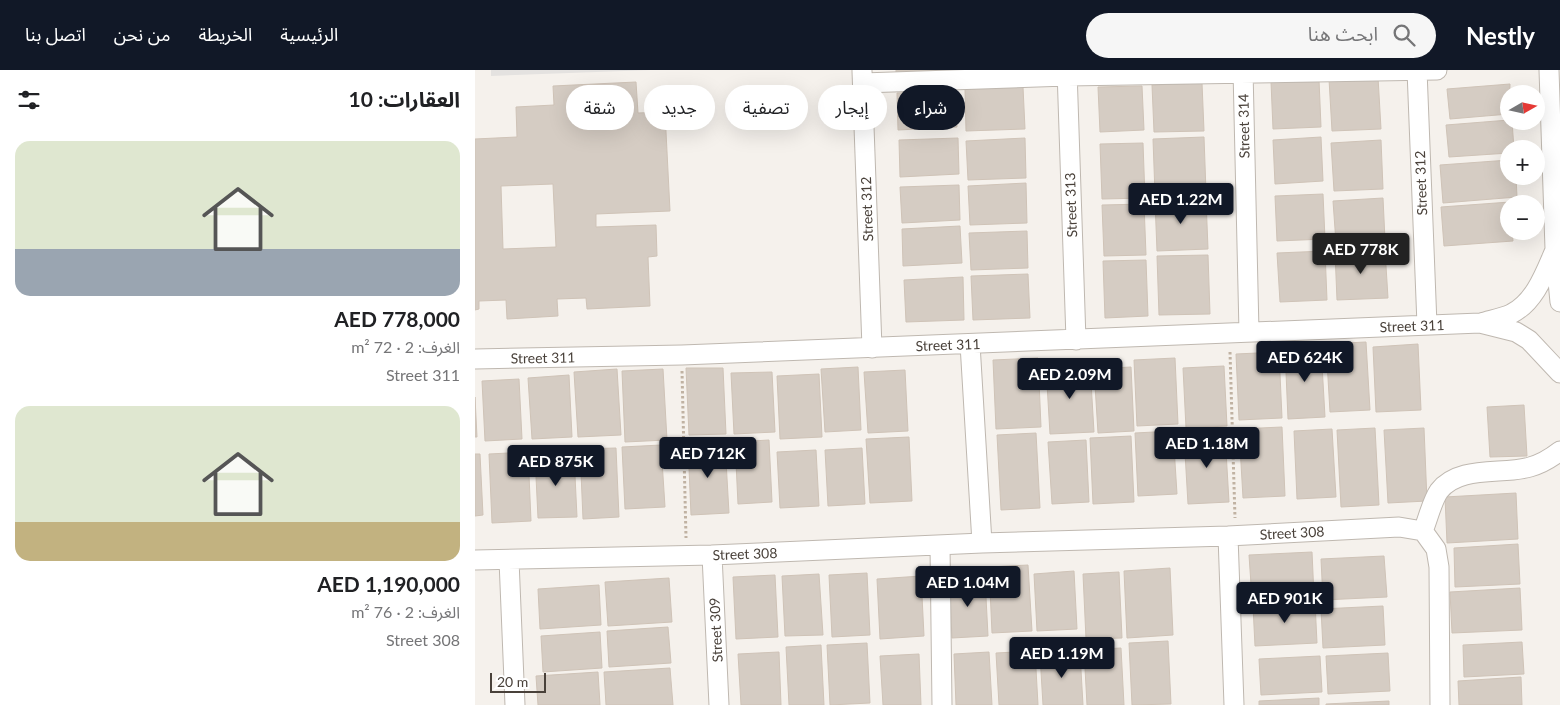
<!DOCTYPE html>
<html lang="ar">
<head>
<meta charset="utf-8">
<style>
  body { margin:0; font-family:Lato,"Noto Sans Arabic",sans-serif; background:#f6f6f6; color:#202124; direction:rtl; height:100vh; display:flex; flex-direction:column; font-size:19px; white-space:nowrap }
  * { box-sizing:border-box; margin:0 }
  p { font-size:16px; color:#757577 }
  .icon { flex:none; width:28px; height:28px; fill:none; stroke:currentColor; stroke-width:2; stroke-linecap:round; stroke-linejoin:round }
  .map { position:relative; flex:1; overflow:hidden; direction:ltr }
  .drawer { display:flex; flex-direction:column; background:#fff; width:475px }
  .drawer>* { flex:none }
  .banner { position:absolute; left:15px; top:15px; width:475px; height:45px; direction:rtl; display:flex; gap:10px }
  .needle { width:32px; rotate:81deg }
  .tools { position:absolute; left:1025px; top:15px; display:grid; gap:10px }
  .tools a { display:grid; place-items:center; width:45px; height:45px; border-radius:50%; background:#fff; box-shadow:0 5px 20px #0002; font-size:25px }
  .scale { position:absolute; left:15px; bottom:12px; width:56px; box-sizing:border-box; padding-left:5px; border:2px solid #49413a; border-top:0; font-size:14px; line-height:18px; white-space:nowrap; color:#49413a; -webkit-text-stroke:4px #fff; paint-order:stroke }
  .price { position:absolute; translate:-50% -42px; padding:0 11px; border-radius:5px; background:#111827; color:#fff; font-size:16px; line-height:32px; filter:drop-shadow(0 1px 2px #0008) }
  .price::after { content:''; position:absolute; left:50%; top:30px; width:15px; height:11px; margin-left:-8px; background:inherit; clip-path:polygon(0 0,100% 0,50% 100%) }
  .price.on { background:#222; color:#fff }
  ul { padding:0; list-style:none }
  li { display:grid; align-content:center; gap:10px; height:265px; padding:0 15px }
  li span { display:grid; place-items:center; height:155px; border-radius:15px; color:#555 }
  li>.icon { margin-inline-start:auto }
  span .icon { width:90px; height:90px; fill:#fffc; stroke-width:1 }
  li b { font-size:21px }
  h2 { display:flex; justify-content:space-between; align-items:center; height:60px; padding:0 15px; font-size:21px }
  .tag { padding:0 18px; border-radius:22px; background:#fff; box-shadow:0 5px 20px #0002; font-size:18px; line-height:45px }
  .tag.on { background:#111827; color:#fff }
  header { display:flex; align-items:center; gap:30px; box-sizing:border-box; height:70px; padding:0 25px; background:#111827; color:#fff }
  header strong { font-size:24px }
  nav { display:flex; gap:28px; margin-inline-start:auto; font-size:18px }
  .search { width:350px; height:45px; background:#f6f6f6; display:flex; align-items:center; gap:12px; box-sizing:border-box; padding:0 18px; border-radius:28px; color:#757577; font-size:19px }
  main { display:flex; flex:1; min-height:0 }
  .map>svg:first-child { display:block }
  .parking { fill:#e4e2e0 }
  .building { fill:#d5ccc3; stroke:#cfc3b7; fill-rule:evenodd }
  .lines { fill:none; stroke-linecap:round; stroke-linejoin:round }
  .minor-casing { stroke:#bfb8b0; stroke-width:21 }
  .path { stroke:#c0b2a2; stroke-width:3; stroke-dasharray:2.5 2.5; stroke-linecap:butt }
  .minor { stroke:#fff; stroke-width:19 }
  .labels { text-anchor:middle; stroke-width:4; stroke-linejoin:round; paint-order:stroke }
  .street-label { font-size:14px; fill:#49413a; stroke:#fff }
</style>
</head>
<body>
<header>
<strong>Nestly</strong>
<div class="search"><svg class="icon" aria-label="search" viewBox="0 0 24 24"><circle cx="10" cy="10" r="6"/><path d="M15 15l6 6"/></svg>ابحث هنا</div>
<nav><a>الرئيسية</a><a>الخريطة</a><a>من نحن</a><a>اتصل بنا</a></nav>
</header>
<main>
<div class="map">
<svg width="1085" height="635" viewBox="0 0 1085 635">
  <rect width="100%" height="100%" fill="#f5f1ec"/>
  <!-- parking -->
  <path class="parking" d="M16 0H176L16 6Z"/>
  <!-- building -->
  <path class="building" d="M421 0H480V3L421 6Z
    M903 7 906 59 857 61 854 9Z
    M844 10 846 57 798 59 796 12Z
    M161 12 163 43 190 42 195 141 121 144V157L181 155 182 186 173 187 175 236 112 239 111 228 82 229 83 246 32 249 31 230 4 231V239L0 240V69L42 67 41 37 79 35 78 16ZM78 114 81 177 28 179 26 116Z
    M727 13 729 61 679 62 677 15Z
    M1035 14 1034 44 975 49 972 19Z
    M667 16 669 60 625 62 623 17Z
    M548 17 550 59 491 61 490 19Z
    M481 20 482 57 423 60 422 23Z
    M1034 50 1037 51 1039 79H1034V83L974 87 971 55Z
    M729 67 731 122 680 124 678 69Z
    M846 67 848 111 800 114 798 70Z
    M483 68 484 104 425 107 424 70Z
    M550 68 551 108 493 110 491 71Z
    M906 70 908 119 859 121 856 73Z
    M668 73 670 128 627 129 625 74Z
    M1034 90V106H1041L1042 127 968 133 965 95Z
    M551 113 552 153 495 155 493 116Z
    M484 115 485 150 427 153 425 117Z
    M848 124 850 169 802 171 800 126Z
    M908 128 910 170 861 173 858 131Z
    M731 129 733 179 682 181 680 131Z
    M1035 132 1034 161H1037L1038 171 969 176 966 137Z
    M669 134 671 185 629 186 627 135Z
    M485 156 487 193 428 196 427 159Z
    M552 161 553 198 496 200 494 163Z
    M910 180 913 228 862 230 860 182Z
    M850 181 852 230 805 232 802 183Z
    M733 185 735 244 684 245 682 186Z
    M671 190 673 246 630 248 628 191Z
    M553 204 555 248 498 250 496 206Z
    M488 207 489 250 431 252 429 210Z
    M891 272 895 340 855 342 851 274Z
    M943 274 946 340 901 342 898 277Z
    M846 277 850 347 813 349 810 279Z
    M804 282 807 348 764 350 761 284Z
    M563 288 566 357 521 359 518 290Z
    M700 288 703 354 662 356 659 290Z
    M615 295 619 362 575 364 571 297Z
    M749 296 752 356 711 358 708 298Z
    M383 297 386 360 350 362 346 299Z
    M656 297 659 361 623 363 619 299Z
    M211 298H248L251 364 214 365Z
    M142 299 146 365 103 367 99 302Z
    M188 299 192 370 150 372 147 301Z
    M430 300 433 361 393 363 389 302Z
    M297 302 300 362 259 364 256 303Z
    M344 304 347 367 305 369 302 306Z
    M94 305 97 367 57 369 53 308Z
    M44 309 47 369 10 371 7 311Z
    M0 327 2 367H0Z
    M1049 335 1052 386 1015 387 1012 337Z
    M807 357 810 426 768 428 764 359Z
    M900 358 904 435 866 437 862 360Z
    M949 358 952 431 913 433 909 360Z
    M857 359 861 427 822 429 819 361Z
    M698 361 702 424 663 426 660 363Z
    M561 363 565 438 526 440 522 365Z
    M750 364 754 432 713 434 709 366Z
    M656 366 659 432 618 434 615 368Z
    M434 367 437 431 395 433 391 369Z
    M294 370 297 432 263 434 260 372Z
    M611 370 614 432 577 434 573 372Z
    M250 373 254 443 216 445 213 375Z
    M186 375 190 437 150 439 147 377Z
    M141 378 144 447 108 449 105 379Z
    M387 378 390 434 353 436 350 380Z
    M341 380 344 436 305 438 302 382Z
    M53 382 56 451 17 453 14 384Z
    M0 384H5L8 445 0 446Z
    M99 385 102 447 63 448 60 386Z
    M1041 423 1043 469 972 473 970 427Z
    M1043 474 1045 514 980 517 979 478Z
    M837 482 839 526 777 529 774 485Z
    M909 486 912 527 848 530 846 489Z
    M553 495 557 561 517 563 514 497Z
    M695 498 698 565 652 568 649 501Z
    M599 501 602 559 562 561 559 504Z
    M644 502 647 568 611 569 608 504Z
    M392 503 395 565 357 567 354 505Z
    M344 504 348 565 310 566 307 506Z
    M300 505 303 567 261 569 258 507Z
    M446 506 449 566 405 569 402 509Z
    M194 508 197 552 133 556 130 512Z
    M510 508 513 566 477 568 474 510Z
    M124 515 126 555 65 559 63 519Z
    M1045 518 1047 560 977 563 975 522Z
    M840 532 842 573 780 576 778 536Z
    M908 536 910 575 848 578 846 539Z
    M193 557 196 593 134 597 132 561Z
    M125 562 127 598 68 602 66 566Z
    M693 571 696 634 657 635 654 573Z
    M1047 572 1049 604 989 607 988 575Z
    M392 573 395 633 355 635 352 575Z
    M346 575 349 635H314L311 577Z
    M646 578 649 635H612L609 580Z
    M560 581 563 635H524L521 583Z
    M304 582 306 635H266L263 584Z
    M514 582 517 635H481L479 584Z
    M605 583 608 635H568L565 585Z
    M913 583 915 621 853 624 851 586Z
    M444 584 446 635H408L405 586Z
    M845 586 847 622 786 625 784 589Z
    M195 598 198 635H131L129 602Z
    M123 602 125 635H63L61 606Z
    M1046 607 1047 635H984L983 611Z
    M844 628V635H784V631Z
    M914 631V635H851V634Z"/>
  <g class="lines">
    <defs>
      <path id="minor" d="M592 0 601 270
        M768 0 774 262
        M942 0 952 255
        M1074 0 1080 179 1085 232
        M387 1 397 278
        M388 13 592 6 962 0
        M1006 253C1016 250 1027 248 1036 244 1060 232 1070 203 1080 180
        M495 274 507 473
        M0 289 207 285 1005 253 1041 262 1054 270 1085 303
        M948 461C953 449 957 431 964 421 984 395 1027 405 1055 397 1066 394 1076 388 1085 381
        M753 466 759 635
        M465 475 467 635
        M237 485 244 635
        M0 490 237 485 507 473 753 466 924 457 948 461 961 479 964 497 965 635
        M34 490 40 635"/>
    </defs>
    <!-- minor casing -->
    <use href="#minor" class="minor-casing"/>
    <!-- path -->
    <path class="path" d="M755 282 760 448
      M207 301 211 468"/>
    <!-- minor -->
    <use href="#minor" class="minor"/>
  </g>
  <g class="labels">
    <!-- street labels -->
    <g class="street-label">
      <text transform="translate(769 56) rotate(-91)" y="5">Street 314</text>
      <text transform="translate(946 113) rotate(-92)" y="5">Street 312</text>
      <text transform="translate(596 135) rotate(-92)" y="5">Street 313</text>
      <text transform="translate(392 139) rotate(-92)" y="5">Street 312</text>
      <text transform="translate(937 256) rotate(-2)" y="5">Street 311</text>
      <text transform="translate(473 275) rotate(-2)" y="5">Street 311</text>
      <text transform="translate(68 288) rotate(-1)" y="5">Street 311</text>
      <text transform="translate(817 463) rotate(-3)" y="5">Street 308</text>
      <text transform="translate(270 484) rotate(-2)" y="5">Street 308</text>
      <text transform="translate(241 560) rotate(-93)" y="5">Street 309</text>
    </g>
  </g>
</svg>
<div class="tools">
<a><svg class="needle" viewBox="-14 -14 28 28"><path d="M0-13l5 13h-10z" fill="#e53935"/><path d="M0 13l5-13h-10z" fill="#757577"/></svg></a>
<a>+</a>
<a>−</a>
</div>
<div class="scale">20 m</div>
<b class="price" style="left:706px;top:155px">AED 1.22M</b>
<b class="price on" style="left:886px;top:205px">AED 778K</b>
<b class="price" style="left:830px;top:313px">AED 624K</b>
<b class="price" style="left:595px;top:330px">AED 2.09M</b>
<b class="price" style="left:732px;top:399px">AED 1.18M</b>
<b class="price" style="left:233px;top:409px">AED 712K</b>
<b class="price" style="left:81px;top:417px">AED 875K</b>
<b class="price" style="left:493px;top:538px">AED 1.04M</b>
<b class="price" style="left:810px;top:554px">AED 901K</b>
<b class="price" style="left:587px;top:609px">AED 1.19M</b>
<div class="banner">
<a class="tag on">شراء</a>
<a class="tag">إيجار</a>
<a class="tag">تصفية</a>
<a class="tag">جديد</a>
<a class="tag">شقة</a>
</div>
</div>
<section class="drawer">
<h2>العقارات: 10<svg class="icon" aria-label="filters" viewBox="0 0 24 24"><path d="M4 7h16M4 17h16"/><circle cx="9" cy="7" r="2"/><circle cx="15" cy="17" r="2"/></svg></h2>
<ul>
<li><span style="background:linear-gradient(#dfe7d0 70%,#9aa5b1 0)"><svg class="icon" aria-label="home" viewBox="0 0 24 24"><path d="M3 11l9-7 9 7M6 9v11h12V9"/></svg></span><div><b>AED 778,000</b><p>الغرف: 2 · 72 m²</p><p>Street 311</p></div></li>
<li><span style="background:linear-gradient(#dfe7d0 75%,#c2b280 0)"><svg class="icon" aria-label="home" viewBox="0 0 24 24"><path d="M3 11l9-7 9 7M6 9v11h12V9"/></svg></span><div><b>AED 1,190,000</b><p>الغرف: 2 · 76 m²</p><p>Street 308</p></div></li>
</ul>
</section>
</main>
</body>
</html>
